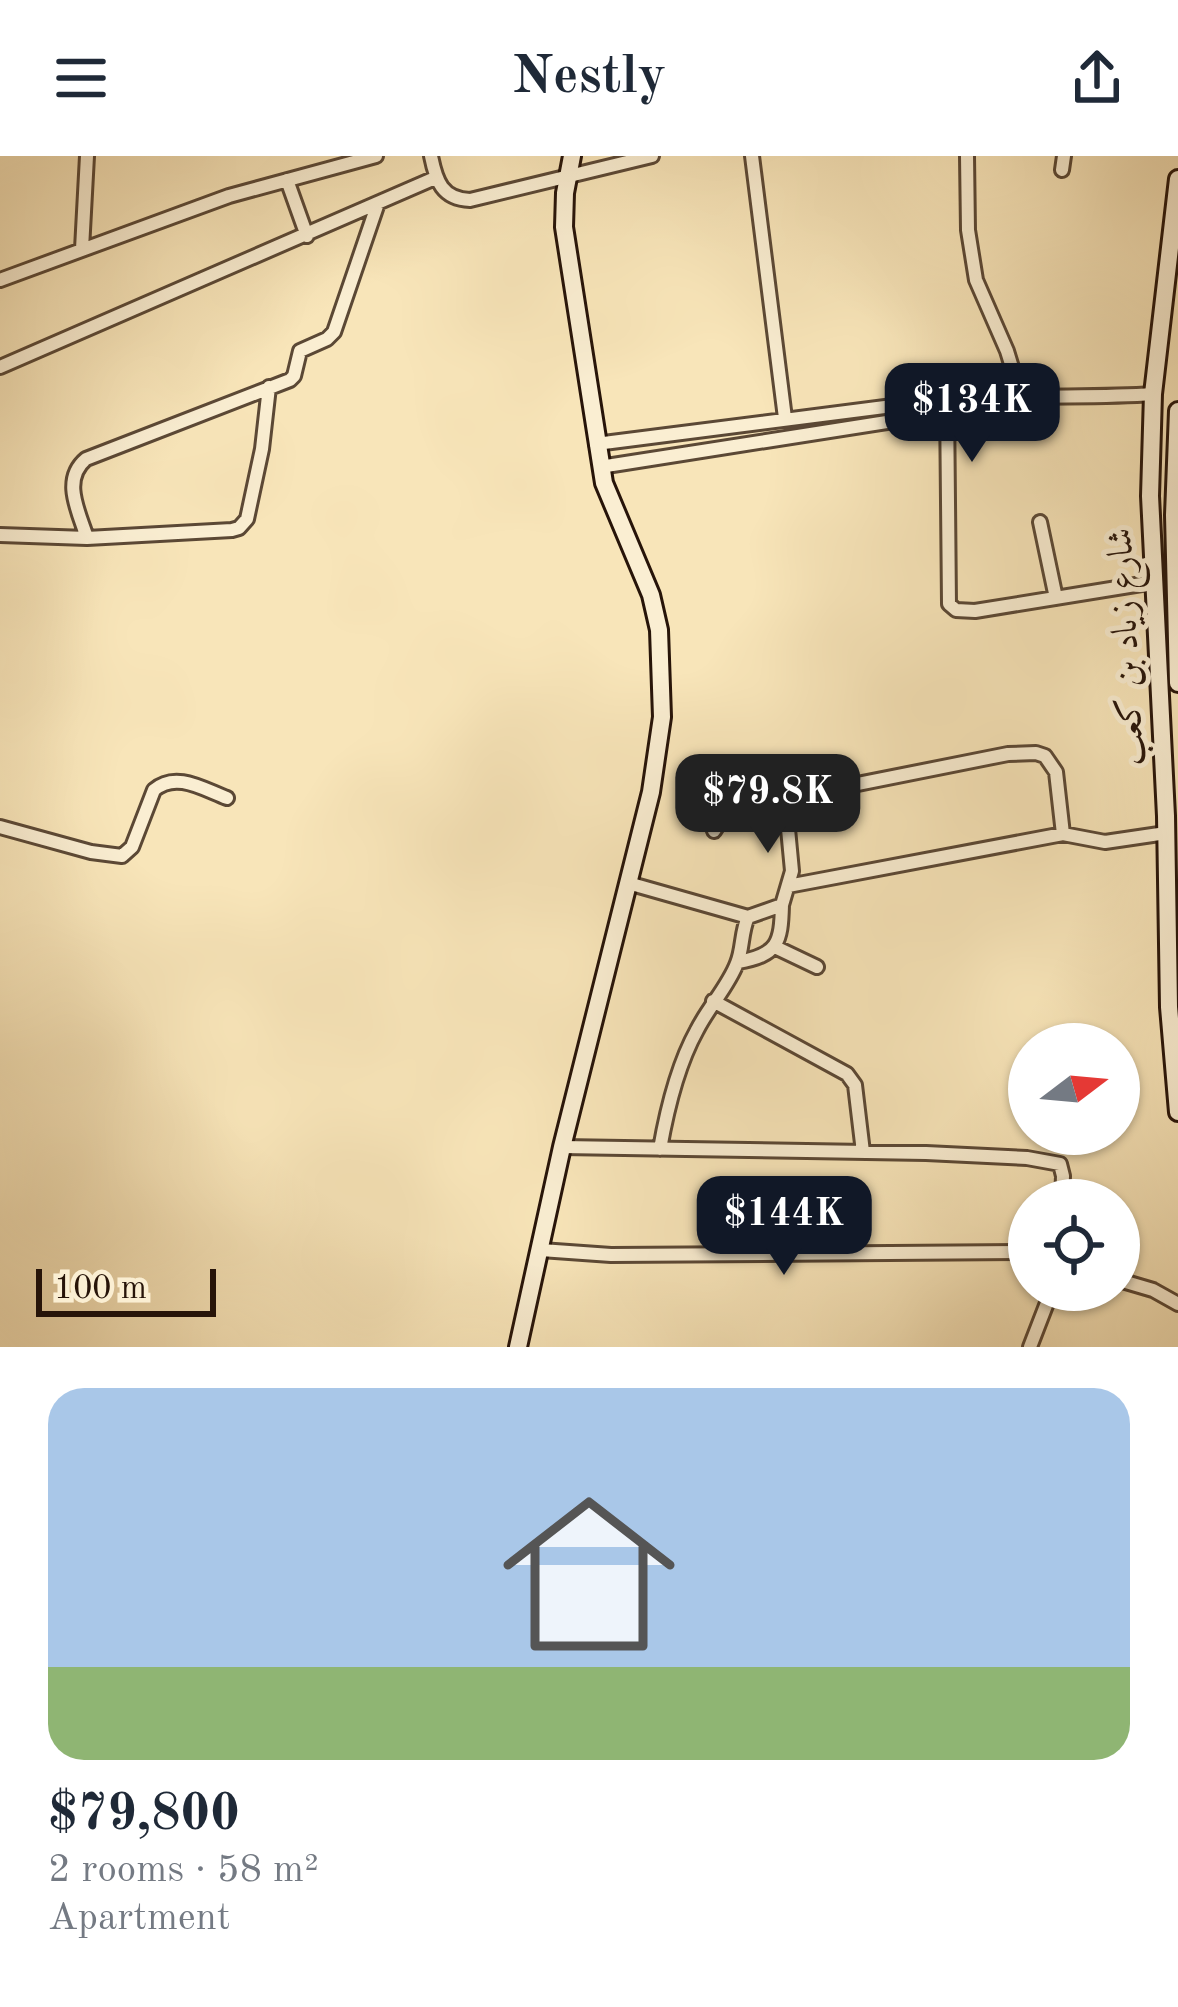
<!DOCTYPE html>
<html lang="en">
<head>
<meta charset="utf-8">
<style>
  body { margin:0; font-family:"Old Standard TT",Amiri,serif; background:#f6f6f7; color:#1f2937; height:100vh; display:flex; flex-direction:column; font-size:45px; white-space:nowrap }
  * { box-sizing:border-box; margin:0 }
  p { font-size:39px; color:#747a83 }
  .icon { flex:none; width:66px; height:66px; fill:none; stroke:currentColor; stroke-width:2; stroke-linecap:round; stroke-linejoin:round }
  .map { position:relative; height:1191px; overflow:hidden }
  .side { display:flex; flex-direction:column; background:#fff; flex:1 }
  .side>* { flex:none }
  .needle { width:78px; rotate:74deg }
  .tools { position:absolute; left:1008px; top:867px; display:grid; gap:24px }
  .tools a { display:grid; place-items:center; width:132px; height:132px; border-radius:50%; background:#fff; box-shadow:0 3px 9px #0004; font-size:60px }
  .scale { position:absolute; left:36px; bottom:30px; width:180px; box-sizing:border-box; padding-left:12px; border:6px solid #271409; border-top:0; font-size:33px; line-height:42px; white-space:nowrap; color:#271409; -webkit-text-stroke:9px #faeed2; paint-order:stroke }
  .price { position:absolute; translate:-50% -102px; padding:0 27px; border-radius:24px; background:#111827; color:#fff; font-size:39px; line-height:78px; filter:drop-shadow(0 3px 6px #0008) }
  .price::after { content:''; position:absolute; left:50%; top:72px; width:36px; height:27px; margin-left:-18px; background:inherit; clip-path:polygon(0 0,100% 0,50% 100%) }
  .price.active { background:#222; color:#fff }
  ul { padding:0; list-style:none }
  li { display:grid; align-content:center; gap:24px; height:636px; padding:0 48px }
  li+li { border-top:3px solid #e0e1e3 }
  li span { display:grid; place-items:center; height:372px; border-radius:36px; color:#555 }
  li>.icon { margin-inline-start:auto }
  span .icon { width:216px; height:216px; fill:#fffc; stroke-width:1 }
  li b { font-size:51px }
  header { display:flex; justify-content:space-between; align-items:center; height:156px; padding:0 48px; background:#fff; font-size:54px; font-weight:700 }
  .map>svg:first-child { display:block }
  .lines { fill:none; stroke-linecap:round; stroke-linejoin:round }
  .street-casing { stroke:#5b4835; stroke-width:18 }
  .secondary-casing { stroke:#271409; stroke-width:22 }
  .street { stroke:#faeed2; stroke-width:12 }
  .secondary { stroke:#faeed2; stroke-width:16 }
  .labels { text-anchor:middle; stroke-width:10; stroke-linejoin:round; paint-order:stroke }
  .street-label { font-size:36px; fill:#271409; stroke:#faeed2 }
</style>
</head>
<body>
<header><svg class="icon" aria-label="menu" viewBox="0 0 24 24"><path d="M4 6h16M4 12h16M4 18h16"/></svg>Nestly<svg class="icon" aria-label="share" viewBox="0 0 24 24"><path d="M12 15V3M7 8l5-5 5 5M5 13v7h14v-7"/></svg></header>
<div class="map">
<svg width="1178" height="1191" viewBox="0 0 1178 1191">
  <rect width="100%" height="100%" fill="#f8e5b9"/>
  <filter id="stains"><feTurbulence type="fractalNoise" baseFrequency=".00167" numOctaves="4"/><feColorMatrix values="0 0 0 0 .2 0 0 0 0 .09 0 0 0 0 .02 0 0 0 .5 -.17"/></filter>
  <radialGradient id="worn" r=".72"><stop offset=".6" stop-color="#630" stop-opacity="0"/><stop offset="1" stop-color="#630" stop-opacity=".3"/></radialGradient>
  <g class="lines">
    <defs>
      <path id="street" d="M431 0C436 25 442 43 470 44L652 0
        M752 0 785 262
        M967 0 968 74 976 124 1007 195 1021 241
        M1062 14 1064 0
        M287 24 307 80
        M82 93 87 0
        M0 124 229 40 376 0
        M0 211 435 22
        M947 243 949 448 956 454 975 455 1154 426
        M596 288 947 243C974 247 999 241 1025 241 1068 240 1110 241 1153 238
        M600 311 925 260 954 252
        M1040 366 1056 442
        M0 379 87 382C79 356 61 324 86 303L290 224 294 220 300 195 327 183 334 176 378 47
        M87 382 232 374 239 372 247 363 262 293 269 231
        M0 671 91 696 122 700 132 691 154 634C176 615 203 633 227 642
        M714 675 727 655 742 651 1008 598 1036 597 1045 600 1056 616 1063 678
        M628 727 748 761 782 749 792 715 785 641
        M788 730 1063 678 1105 686 1166 677
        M775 791 817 811
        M738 806C778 799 781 787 782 749
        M713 845 847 918 855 929 863 996
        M562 991 926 997 1027 1002 1060 1008 1063 1020 1062 1044
        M660 993C667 953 677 910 697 874 708 852 729 829 737 807 743 793 741 776 748 761
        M541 1094 611 1099 1029 1096
        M1119 1124 1153 1134 1178 1148
        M1030 1191 1052 1134"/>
      <path id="secondary" d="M1178 23 1153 238 1150 340 1166 660 1169 851 1178 956
        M1178 255 1174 359 1178 527
        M518 1191 562 991 651 636 662 561 659 474 651 439 604 327 564 71 565 37 572 0"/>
    </defs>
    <!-- street casing -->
    <use href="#street" class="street-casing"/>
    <!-- secondary casing -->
    <use href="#secondary" class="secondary-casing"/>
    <!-- street -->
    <use href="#street" class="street"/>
    <!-- secondary -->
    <use href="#secondary" class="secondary"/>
  </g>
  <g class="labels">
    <!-- street labels -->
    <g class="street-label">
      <text transform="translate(1124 491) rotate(-93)" y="13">شارع زياد بن كعب</text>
    </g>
  </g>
  <rect width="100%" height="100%" filter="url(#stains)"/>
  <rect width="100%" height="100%" fill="url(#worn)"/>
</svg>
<div class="tools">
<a><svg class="needle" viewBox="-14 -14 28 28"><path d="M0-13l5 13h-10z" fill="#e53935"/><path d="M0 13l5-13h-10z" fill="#747a83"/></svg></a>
<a><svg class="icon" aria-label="locate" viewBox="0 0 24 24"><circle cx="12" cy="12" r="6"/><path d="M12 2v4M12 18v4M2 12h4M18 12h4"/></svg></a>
</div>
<div class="scale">100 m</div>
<b class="price" style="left:972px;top:309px">$134K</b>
<b class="price active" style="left:768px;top:700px">$79.8K</b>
<b class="price" style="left:784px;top:1122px">$144K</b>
</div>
<section class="side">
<ul>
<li><span style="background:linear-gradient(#a9c7e8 75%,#8fb573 0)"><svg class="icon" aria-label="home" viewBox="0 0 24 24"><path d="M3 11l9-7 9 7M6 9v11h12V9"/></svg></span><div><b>$79,800</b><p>2 rooms · 58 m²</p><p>Apartment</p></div></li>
</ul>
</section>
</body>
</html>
